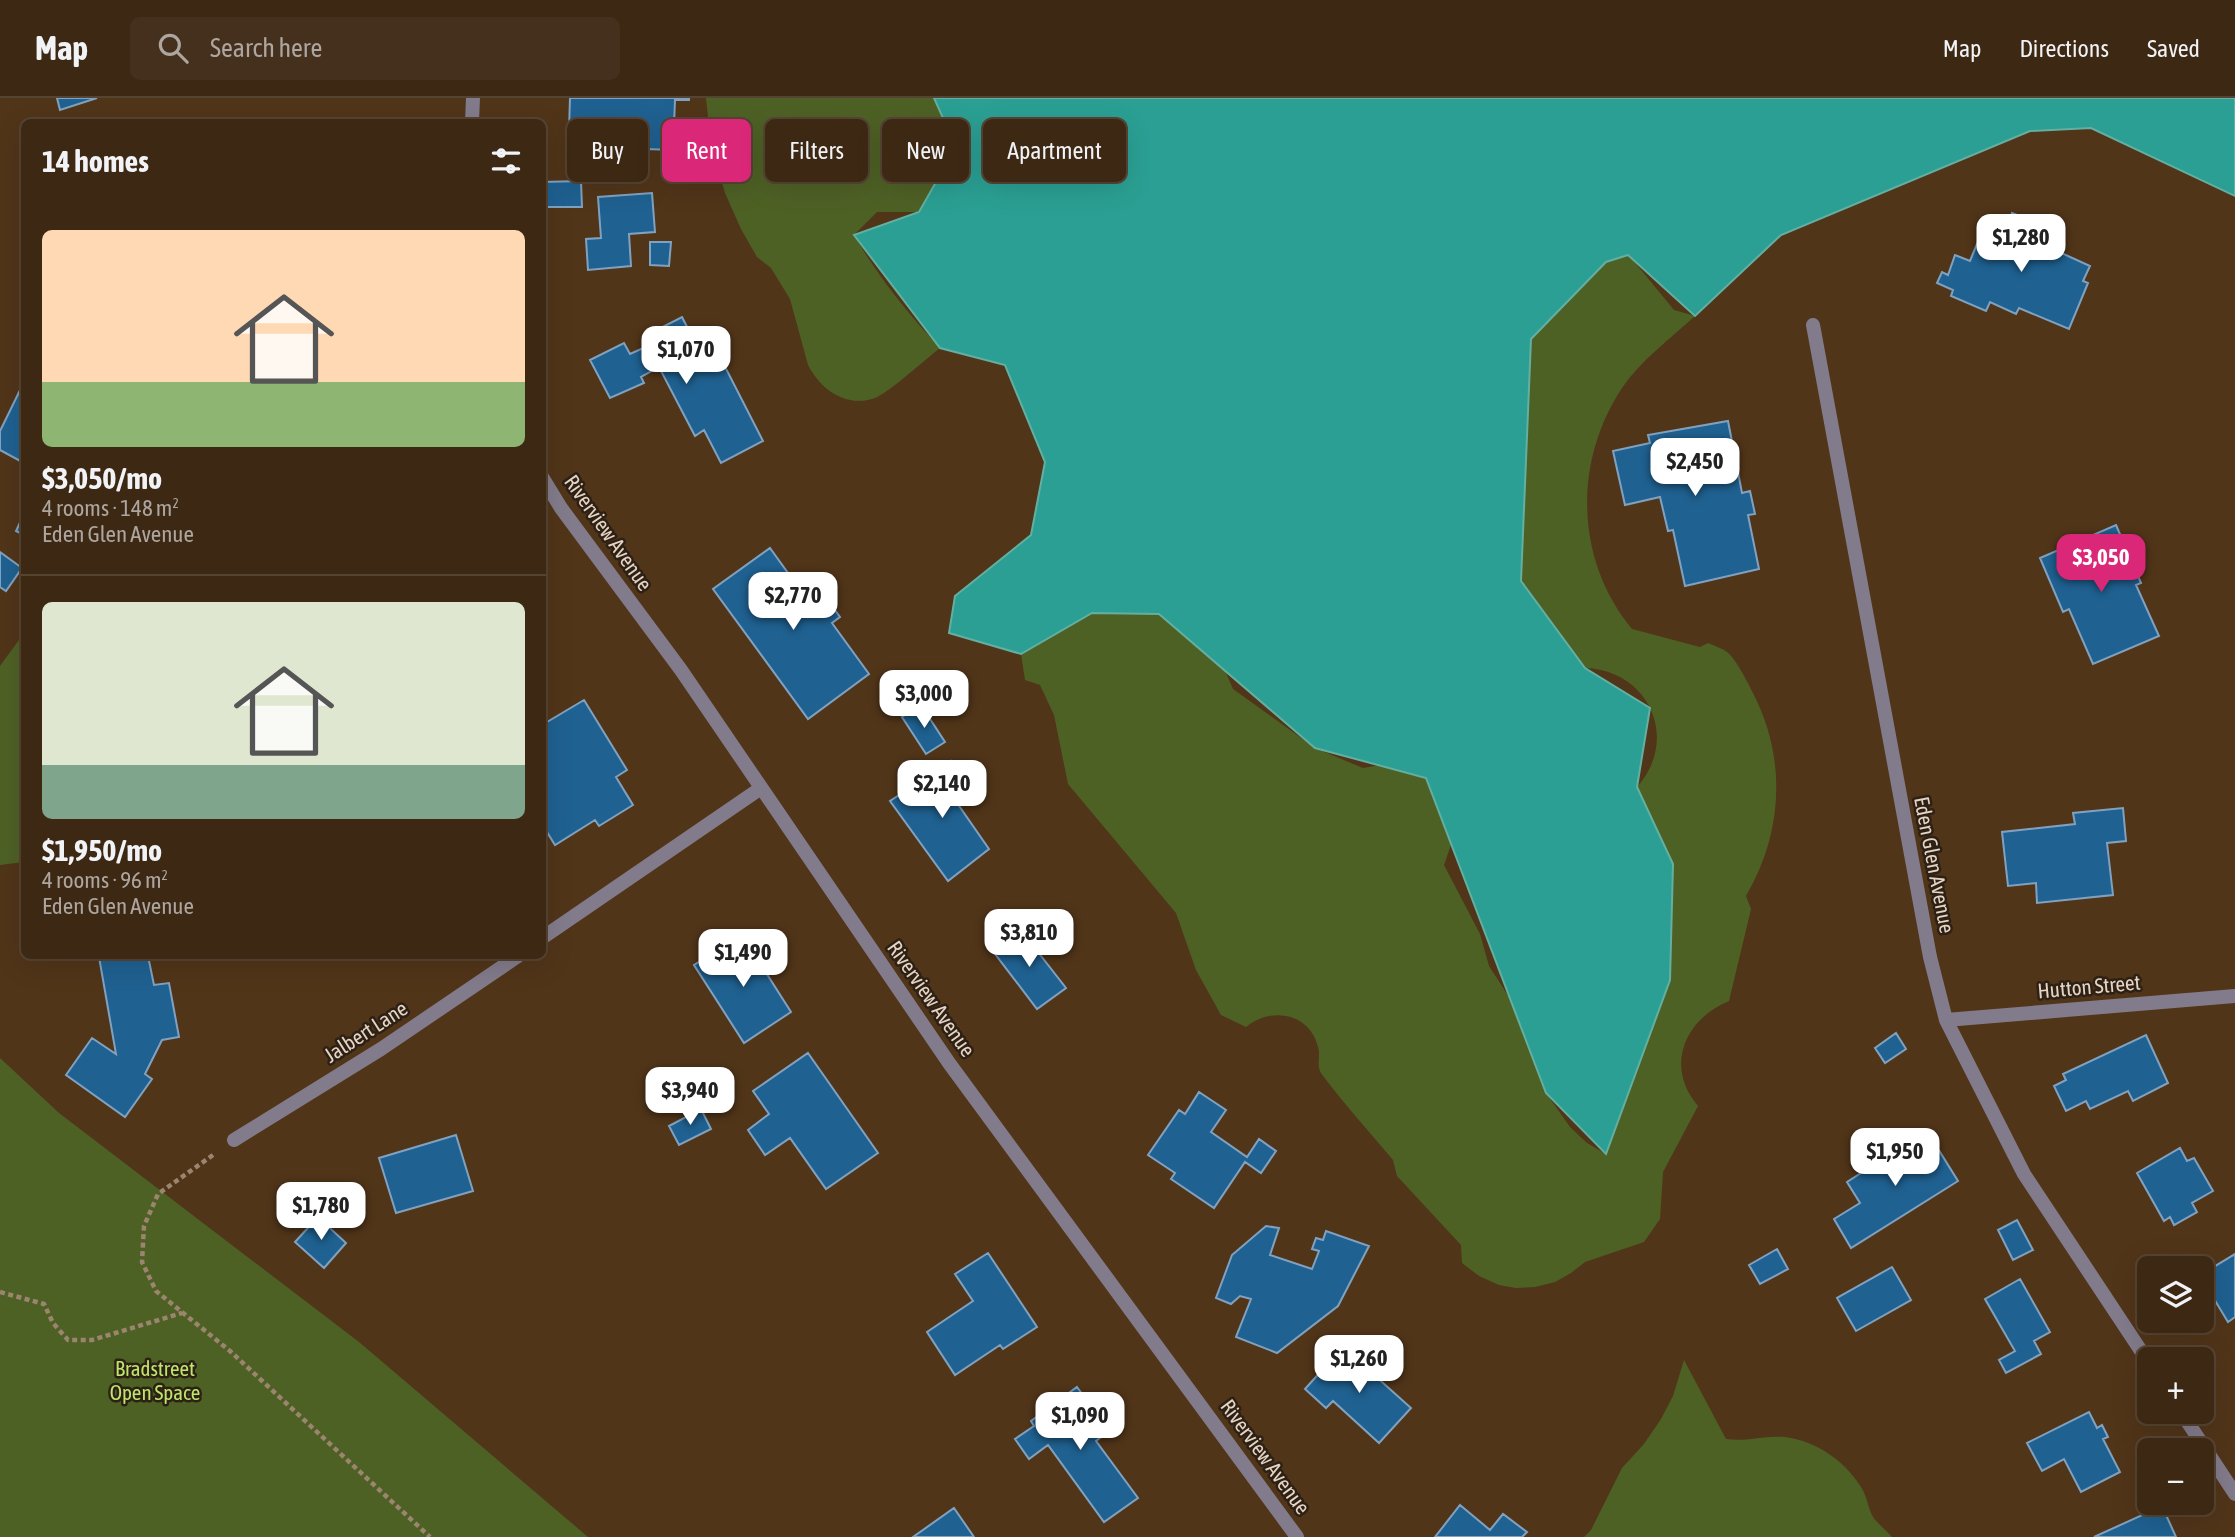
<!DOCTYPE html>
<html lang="en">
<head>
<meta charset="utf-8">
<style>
  body { margin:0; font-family:"Asap Condensed",sans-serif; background:#44301c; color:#f1f3f6; height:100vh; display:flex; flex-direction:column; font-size:26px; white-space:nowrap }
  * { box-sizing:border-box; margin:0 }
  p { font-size:23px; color:#ada6a0 }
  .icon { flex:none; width:38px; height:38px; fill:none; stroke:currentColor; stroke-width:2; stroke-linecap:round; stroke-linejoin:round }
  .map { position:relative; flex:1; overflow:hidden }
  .panel { position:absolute; left:21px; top:21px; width:525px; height:840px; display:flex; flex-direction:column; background:#3d2813; border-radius:10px; box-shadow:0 7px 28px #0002,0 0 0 2px #564433 }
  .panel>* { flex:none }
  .banner { position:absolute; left:567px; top:21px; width:665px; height:63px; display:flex; gap:14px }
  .tools { position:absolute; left:2137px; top:1158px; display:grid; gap:14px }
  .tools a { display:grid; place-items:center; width:77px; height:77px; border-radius:10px; background:#3d2813; box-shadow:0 7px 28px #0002,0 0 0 2px #564433; font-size:35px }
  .price { position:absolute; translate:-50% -60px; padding:0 16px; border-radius:14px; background:#fff; color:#222; font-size:23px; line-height:46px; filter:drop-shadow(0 2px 4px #0008) }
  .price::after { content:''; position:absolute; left:50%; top:42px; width:21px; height:16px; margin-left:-10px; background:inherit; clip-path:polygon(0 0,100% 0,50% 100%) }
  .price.current { background:#db2777; color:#fff }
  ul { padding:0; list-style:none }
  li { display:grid; align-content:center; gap:14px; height:371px; padding:0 21px }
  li+li { border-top:2px solid #564433 }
  li span { display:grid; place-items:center; height:217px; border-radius:10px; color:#555 }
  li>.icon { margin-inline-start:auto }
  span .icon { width:126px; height:126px; fill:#fffc; stroke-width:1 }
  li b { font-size:30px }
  h2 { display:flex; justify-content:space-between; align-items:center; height:84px; padding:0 21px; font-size:30px }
  .chip { padding:0 24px; border-radius:10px; background:#3d2813; box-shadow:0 7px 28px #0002,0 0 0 2px #564433; font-size:24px; line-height:63px }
  .chip.current { background:#db2777; color:#fff }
  header { display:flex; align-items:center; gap:42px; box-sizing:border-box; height:98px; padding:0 35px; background:#3d2813; border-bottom:2px solid #564433 }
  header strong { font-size:33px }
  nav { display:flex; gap:38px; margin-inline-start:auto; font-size:24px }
  .search { width:490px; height:63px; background:#44301c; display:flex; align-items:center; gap:18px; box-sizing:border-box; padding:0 24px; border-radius:10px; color:#ada6a0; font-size:26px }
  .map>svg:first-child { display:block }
  .green { fill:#4e6125 }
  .water { fill:#2b9f93; stroke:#63afa2; stroke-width:2 }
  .building { fill:#1f6191; stroke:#80a2c0; stroke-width:2 }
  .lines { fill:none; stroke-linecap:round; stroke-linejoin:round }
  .path { stroke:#9c856f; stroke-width:4.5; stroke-dasharray:5 3.5; stroke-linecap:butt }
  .minor { stroke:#827b8b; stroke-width:14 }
  .labels { text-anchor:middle; stroke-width:5; stroke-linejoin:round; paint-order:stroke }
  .street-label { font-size:21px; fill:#e6d5c5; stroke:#2d2014 }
  .park-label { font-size:21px; fill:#bee66b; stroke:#2d2014 }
</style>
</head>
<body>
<header>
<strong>Map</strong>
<div class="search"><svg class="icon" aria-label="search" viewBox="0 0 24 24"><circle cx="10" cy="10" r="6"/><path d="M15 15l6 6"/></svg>Search here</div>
<nav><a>Map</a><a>Directions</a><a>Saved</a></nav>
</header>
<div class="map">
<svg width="2235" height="1439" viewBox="0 0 2235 1439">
  <rect width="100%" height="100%" fill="#513519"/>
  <!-- green -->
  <path class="green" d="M706 0H948L956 49 936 98 919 114H877L854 137C879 180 906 213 940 250 926 261 888 295 875 300 846 310 821 292 808 267L790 201 771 170 757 159 741 131 725 95 711 47Z
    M1628 156 1674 212 1695 218C1670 241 1641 262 1622 290 1573 364 1575 462 1632 531L1700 549 1708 545C1714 548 1722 550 1727 554 1736 561 1748 585 1753 595 1787 661 1783 735 1746 798L1751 811 1729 903C1685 921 1664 968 1698 1008L1663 1074 1660 1121 1644 1144 1585 1164 1571 1175 1555 1184 1535 1189 1516 1190 1499 1187 1479 1178 1462 1165 1461 1147 1397 1078 1393 1062C1369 1033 1343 1005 1321 975 1316 967 1321 958 1318 949 1310 915 1271 908 1246 929L1221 917 1196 872 1176 815 1068 686 1054 617 1040 587 1025 582 1021 556 1046 533 1089 517 1100 513 1151 514 1166 519 1224 570 1233 591 1315 650 1363 670 1386 666 1426 680 1452 744 1444 767 1480 836 1489 868 1533 936 1546 995 1570 1029 1587 1045 1606 1056 1673 766 1637 689C1680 641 1649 572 1585 570L1530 506 1521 483V279L1531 241 1593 170Z
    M24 535V764L0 767V568Z
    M0 960 59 1015 359 1244 588 1439H0Z
    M1684 1262 1726 1341C1746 1344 1764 1337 1785 1339 1816 1343 1844 1362 1861 1389 1867 1398 1868 1410 1873 1419 1878 1426 1887 1433 1892 1439H1584L1591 1432 1622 1370 1644 1346 1661 1321 1673 1298Z"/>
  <!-- water -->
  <path class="water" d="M934 0H2235V98L2091 30 2030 33 1781 137 1695 218 1628 157 1606 164 1531 241 1521 483 1585 570 1650 610 1637 689 1673 766 1670 882 1606 1056 1546 995 1426 680 1315 650 1159 516 1092 515 1021 556 949 535 955 498 1031 437 1045 364 1005 267 940 250 854 137 919 114 956 49Z"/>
  <!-- building -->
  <path class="building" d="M57 0H97L60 12Z
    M570 0H689V2H675L673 52 646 51V67L568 65Z
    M581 83 582 109H543L542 84Z
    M652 95 655 134 629 136 631 168 588 172 586 141 601 140 598 99Z
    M2012 115 2064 136 2057 153 2090 168 2083 183 2088 185 2069 231 2019 210 2016 216 1990 204 1986 213 1951 198 1953 192 1937 185 1942 174 1948 177 1955 157 1970 163 1981 136 2000 144Z
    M650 144H671L669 168 650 167Z
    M682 219 703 260 717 253 763 343 721 365 704 332 695 338 659 269 641 279 644 285 610 300 590 262 624 245 630 256 648 248 643 239Z
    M24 284V365L0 352V333Z
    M1728 323 1742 395 1750 393 1755 416 1748 417 1759 471 1685 488 1673 432 1668 433 1660 399 1625 407 1613 353 1650 345 1648 337Z
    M24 416V437L16 433Z
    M2116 427 2141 485 2136 487 2159 538 2093 566 2069 511 2063 514 2040 460Z
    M770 450 796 486 809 476 840 519 832 525 869 576 808 621 713 491Z
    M0 454 22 470 6 493 0 489Z
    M584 602 627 672 616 679 633 707 599 728 595 722 555 747 542 726V699L547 696 542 689V627Z
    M921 607 945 644 926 656 902 619Z
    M951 663 970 692 955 702 989 751 948 783 890 703Z
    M2123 710 2126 743 2107 745 2113 797 2037 805 2036 785 2008 788 2002 734 2075 726 2073 715Z
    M1020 831 1066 890 1037 911 992 852Z
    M742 837 791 914 744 945 694 867Z
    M109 858H148L154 887 169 885 179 939 162 942 145 976 152 981 125 1019 66 977 92 940 116 956 99 859Z
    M1896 935 1906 951 1885 965 1875 950Z
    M2146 937 2168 985 2133 1003 2128 993 2090 1011 2086 1003 2066 1013 2054 988 2066 982 2063 976Z
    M808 955 878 1055 826 1091 790 1040 765 1057 748 1032 769 1016 753 993Z
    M1199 994 1226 1012 1211 1034 1247 1059 1259 1041 1276 1053 1261 1075 1245 1064 1214 1110 1171 1081 1175 1075 1148 1057 1179 1012 1185 1016Z
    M701 1011 711 1031 679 1047 669 1028Z
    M1927 1033 1958 1083 1851 1150 1834 1121 1860 1105 1847 1084 1878 1064 1874 1057 1884 1051 1888 1058Z
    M456 1037 473 1093 396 1115 379 1060Z
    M2180 1050 2187 1063 2194 1060 2213 1093 2192 1105 2197 1114 2174 1127 2170 1119 2164 1123 2137 1075Z
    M318 1119 346 1145 324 1170 295 1144Z
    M2017 1122 2033 1152 2013 1162 1998 1132Z
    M1266 1128 1279 1130 1270 1157 1312 1171 1319 1153 1312 1151 1316 1140 1323 1142 1326 1133 1369 1148 1338 1208 1277 1255 1236 1239 1251 1201 1240 1198 1231 1206 1216 1200 1232 1157Z
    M1777 1151 1788 1171 1760 1186 1749 1167Z
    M988 1155 1037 1229 1003 1251 1000 1247 955 1277 927 1234 973 1203 955 1176Z
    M2235 1156V1219L2228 1224 2202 1181V1176Z
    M1892 1169 1911 1202 1856 1233 1837 1200Z
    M2020 1181 2050 1234 2034 1243 2041 1256 2006 1275 1999 1262 2015 1253 1985 1201Z
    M1343 1249 1411 1310 1379 1345 1333 1303 1326 1310 1305 1291Z
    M1077 1289 1109 1333 1096 1343 1138 1400 1104 1424 1048 1347 1029 1361 1015 1341 1034 1328 1031 1323Z
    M2089 1314 2097 1330 2102 1327 2108 1339 2103 1341 2120 1374 2081 1394 2064 1361 2042 1373 2027 1345Z
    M1460 1407 1490 1432 1503 1416 1527 1434 1522 1439H1435Z
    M2162 1408 2176 1439H2094Z
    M954 1410 974 1439H913Z"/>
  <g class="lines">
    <!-- path -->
    <path class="path" d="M213 1057 158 1096 144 1128 142 1164 156 1193 230 1253 430 1439
      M0 1194 44 1206 53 1225 68 1242H92L182 1215"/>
    <!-- minor -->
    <path class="minor" d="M472 24 473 0
      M1813 227 1930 859 1946 922 2024 1076 2149 1265
      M542 379 561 410 681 572 949 965 1297 1439
      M542 840 761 690
      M1946 922 2235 898
      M234 1042 381 951 518 858
      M2181 1314 2235 1396"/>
  </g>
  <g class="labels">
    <!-- street labels -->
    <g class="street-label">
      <text transform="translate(608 435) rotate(55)" y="7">Riverview Avenue</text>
      <text transform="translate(1934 767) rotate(79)" y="7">Eden Glen Avenue</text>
      <text transform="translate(2089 889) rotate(-5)" y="7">Hutton Street</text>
      <text transform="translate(931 901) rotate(55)" y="7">Riverview Avenue</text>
      <text transform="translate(366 934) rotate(-33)" y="7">Jalbert Lane</text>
      <text transform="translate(1265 1359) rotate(54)" y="7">Riverview Avenue</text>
    </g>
    <!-- park labels -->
    <g class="park-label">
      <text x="155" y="1278">Bradstreet<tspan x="155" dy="24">Open Space</tspan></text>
    </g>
  </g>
</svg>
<div class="tools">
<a><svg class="icon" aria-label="layers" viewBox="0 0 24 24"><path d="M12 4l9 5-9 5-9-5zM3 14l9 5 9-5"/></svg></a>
<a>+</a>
<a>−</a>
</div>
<b class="price" style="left:2021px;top:176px">$1,280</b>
<b class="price" style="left:686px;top:288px">$1,070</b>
<b class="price" style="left:1695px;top:400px">$2,450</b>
<b class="price current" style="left:2101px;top:496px">$3,050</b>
<b class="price" style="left:793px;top:534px">$2,770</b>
<b class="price" style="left:924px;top:632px">$3,000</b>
<b class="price" style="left:942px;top:722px">$2,140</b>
<b class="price" style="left:1029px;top:871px">$3,810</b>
<b class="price" style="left:743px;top:891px">$1,490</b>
<b class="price" style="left:690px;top:1029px">$3,940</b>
<b class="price" style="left:1895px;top:1090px">$1,950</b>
<b class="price" style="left:321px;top:1144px">$1,780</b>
<b class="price" style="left:1359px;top:1297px">$1,260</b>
<b class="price" style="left:1080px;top:1354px">$1,090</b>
<div class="banner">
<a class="chip">Buy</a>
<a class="chip current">Rent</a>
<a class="chip">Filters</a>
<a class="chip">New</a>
<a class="chip">Apartment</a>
</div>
<section class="panel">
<h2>14 homes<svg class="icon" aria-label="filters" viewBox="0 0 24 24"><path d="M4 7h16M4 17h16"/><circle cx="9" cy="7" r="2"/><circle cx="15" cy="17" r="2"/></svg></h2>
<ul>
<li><span style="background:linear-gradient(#ffd9b3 70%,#8fb573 0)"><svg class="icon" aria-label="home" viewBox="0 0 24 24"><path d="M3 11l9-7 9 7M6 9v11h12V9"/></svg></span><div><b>$3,050/mo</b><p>4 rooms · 148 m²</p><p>Eden Glen Avenue</p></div></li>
<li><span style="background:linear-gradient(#dfe7d0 75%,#7fa58c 0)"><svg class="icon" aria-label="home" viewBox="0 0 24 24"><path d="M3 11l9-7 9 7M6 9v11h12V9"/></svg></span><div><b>$1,950/mo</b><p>4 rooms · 96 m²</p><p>Eden Glen Avenue</p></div></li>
</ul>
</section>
</div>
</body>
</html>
